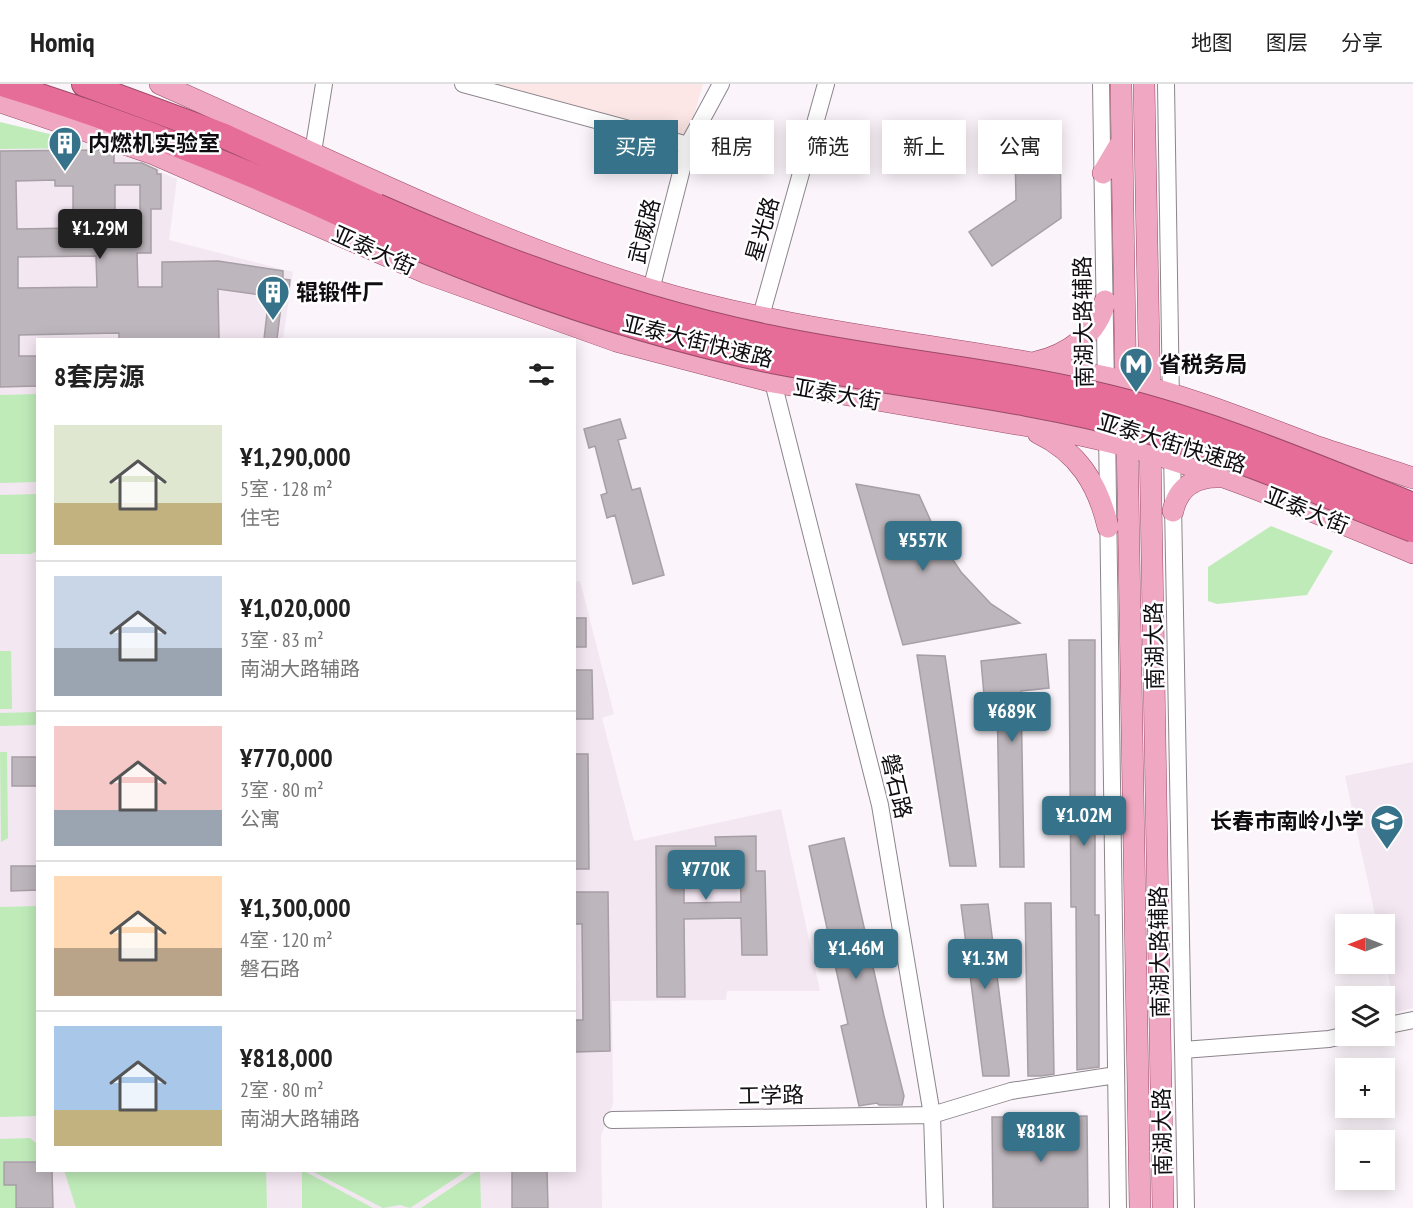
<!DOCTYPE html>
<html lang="zh">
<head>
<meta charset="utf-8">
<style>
  body { margin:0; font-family:"PT Sans Narrow","Noto Sans SC",sans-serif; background:#f6f6f6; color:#222; height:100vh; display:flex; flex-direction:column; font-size:22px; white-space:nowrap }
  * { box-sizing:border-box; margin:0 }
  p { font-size:20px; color:#767676 }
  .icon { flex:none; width:33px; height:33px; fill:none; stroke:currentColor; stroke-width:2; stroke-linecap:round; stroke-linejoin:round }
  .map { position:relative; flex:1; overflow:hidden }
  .sheet { position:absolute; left:36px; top:254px; width:540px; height:834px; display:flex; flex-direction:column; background:#fff; border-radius:0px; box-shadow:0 3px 15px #0003 }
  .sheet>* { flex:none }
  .guide { position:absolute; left:594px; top:36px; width:570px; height:54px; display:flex; gap:12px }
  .needle { width:39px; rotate:270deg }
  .fabs { position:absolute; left:1335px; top:830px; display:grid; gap:12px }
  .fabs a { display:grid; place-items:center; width:60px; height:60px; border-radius:0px; background:#fff; box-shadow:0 3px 15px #0003; font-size:30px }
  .price { position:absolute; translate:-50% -51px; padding:0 14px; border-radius:6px; background:#36738a; color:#fff; font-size:20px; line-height:39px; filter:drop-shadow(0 2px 3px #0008) }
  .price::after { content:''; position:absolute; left:50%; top:36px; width:18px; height:14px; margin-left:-9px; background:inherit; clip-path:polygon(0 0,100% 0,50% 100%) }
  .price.selected { background:#222; color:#fff }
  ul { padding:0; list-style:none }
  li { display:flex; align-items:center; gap:18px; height:150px; padding:0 18px }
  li+li { border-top:2px solid #e0e0e0 }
  li span { display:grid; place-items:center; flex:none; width:168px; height:120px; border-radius:0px; color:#555 }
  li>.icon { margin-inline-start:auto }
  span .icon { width:72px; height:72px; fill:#fffc; stroke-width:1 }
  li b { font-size:26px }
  h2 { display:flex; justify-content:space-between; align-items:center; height:72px; padding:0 18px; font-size:26px }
  .tag { padding:0 21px; border-radius:0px; background:#fff; box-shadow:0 3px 15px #0003; font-size:21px; line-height:54px }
  .tag.selected { background:#36738a; color:#fff }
  header { display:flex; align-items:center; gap:36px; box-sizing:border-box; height:84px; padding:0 30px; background:#fff; border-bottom:2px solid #e0e0e0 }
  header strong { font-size:28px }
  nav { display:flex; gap:33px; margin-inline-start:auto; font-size:21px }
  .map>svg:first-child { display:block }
  .industrial { fill:#fce6e6 }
  .built { fill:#f3e7f2 }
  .green { fill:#bfebb9 }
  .building { fill:#bdb6bc; stroke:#a69fa5; stroke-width:1.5; fill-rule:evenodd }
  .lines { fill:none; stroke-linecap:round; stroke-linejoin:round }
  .minor-casing { stroke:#8c868c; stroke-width:18 }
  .major-casing { stroke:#9b4b68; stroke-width:22 }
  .highway-casing { stroke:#9b4b68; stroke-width:26 }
  .minor { stroke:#fff; stroke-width:16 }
  .major { stroke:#f0a7c1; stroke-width:21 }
  .highway { stroke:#e66d97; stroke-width:24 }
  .highway-bridge-casing { stroke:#9b4b68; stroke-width:26; stroke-linecap:butt }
  .highway-bridge { stroke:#e66d97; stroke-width:24 }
  .labels { text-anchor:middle; stroke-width:5; stroke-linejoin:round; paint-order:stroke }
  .poi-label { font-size:22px; font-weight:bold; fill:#100d10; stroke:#fff; text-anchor:start }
  .street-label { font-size:22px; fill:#100d10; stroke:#fff }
</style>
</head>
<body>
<header>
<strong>Homiq</strong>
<nav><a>地图</a><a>图层</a><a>分享</a></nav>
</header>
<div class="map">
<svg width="1413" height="1124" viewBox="0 0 1413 1124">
  <rect width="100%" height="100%" fill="#fbf4fa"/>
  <!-- industrial -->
  <path class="industrial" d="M483 0H703L688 52Z"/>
  <!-- built -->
  <path class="built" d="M0 38 104 63 159 80 160 88 177 95 169 156 293 188 283 255H38V1086H574V498L580 497 614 630 602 634 634 757 781 725 820 907H727L726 916 612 917 613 1020 601 1052 602 1124H0Z
    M1413 678V924L1396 928 1385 876 1384 840H1377L1345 692Z"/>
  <!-- green -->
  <path class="green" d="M0 38 82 58 83 64 0 65Z
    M37 310V398L0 399V311Z
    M37 410V467L31 470H0V411Z
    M1271 442 1333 467 1307 511 1217 520 1208 517V483Z
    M0 567H11L12 625H0Z
    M37 628V641L0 642V629Z
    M0 668H7L8 754 1 758Z
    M37 822V1032L0 1033V823Z
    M30 1054 37 1060V1077H3V1101H15V1124H0V1055Z
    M64 1086H266L267 1124H76Z
    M302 1086 373 1124H302Z
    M310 1086H468L410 1124 400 1121 383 1124Z
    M478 1086H480L481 1124H421Z"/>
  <!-- building -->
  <path class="building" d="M1060 41 1061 134 992 182 969 148 1016 116 1015 67 995 68V42Z
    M101 66 114 70V79H142L157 86V90H161V125H151V169H137L138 203H162V178L218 177 283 187V195L290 196 288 214H282L277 255H264L269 212 218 205 219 255H119V249L19 251V272H38V302L0 303V67ZM55 96V102H73V144L17 145 16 97ZM115 101H140V144L115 145ZM96 172 97 203 18 204V173Z
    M620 335 626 354 618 356 632 406 640 404 664 491 633 500 615 431 607 434 601 411 607 409 595 362 589 364 584 345Z
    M856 400 919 411 939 455 961 488 991 520 1020 539 903 561Z
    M574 534H586V563H574Z
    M1069 556H1095V831H1099V983L1077 986 1076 823H1071Z
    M1046 570 1049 604 1021 607 1024 783H1000L997 610 984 611 981 577Z
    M917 571 945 572 976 782H950Z
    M574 586H592L593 635H574Z
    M574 670H588L589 785H574Z
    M12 673H38V702H12Z
    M756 752V787H765L767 871H742L741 834 684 835 685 913H657L656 762H716L715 753ZM684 779H740L741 818 684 819Z
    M844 754 884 932 904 1012 902 1021H879L877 1019 859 1022 841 942 848 940 809 762Z
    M11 782H38V806L11 807Z
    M574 808H608L610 967 574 968V936H583L582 840H574Z
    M1025 819H1051L1054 990 1041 992H1028Z
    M988 820 1009 987V992H983L961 821Z
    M1087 1032 1088 1124H993L992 1033H1014L1017 1053H1029V1033Z
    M4 1078H38V1086H52L53 1124H16V1101H4Z
    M512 1086H547L548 1124H512Z"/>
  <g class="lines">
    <defs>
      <path id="minor" d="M463 0 688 61
        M1101 0 1106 305
        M1166 0 1171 319
        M313 68 324 0
        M651 206 688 61 721 0
        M761 232 826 0
        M773 298 880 721 932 1031 935 1124
        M1107 346 1118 1124
        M1172 366 1186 1124
        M1384 942 1413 936
        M1183 966 1329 955 1346 951
        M612 1036 932 1031 1011 1007 1116 991"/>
      <path id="major" d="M160 0C322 71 479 153 649 205 804 252 967 262 1124 297 1191 313 1254 339 1318 363 1350 374 1382 383 1413 394
        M1121 0 1126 311
        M1144 0 1150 317
        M0 18 151 69 426 189 616 257 773 298 1080 351C1196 376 1304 424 1413 469
        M1103 89 1122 57
        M1036 278C1067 271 1098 250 1105 217
        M1038 349C1078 368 1098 400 1108 443
        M1127 349 1140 1124
        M1150 357 1163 1124
        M1173 427C1178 403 1196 392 1220 393"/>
      <path id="highway" d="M2 0C127 38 247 86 366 142
        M84 0 222 51 377 122"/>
    </defs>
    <!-- minor casing -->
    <use href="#minor" class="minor-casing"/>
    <!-- major casing -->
    <use href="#major" class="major-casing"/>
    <!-- highway casing -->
    <use href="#highway" class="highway-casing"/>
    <!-- minor -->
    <use href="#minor" class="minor"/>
    <!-- major -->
    <use href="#major" class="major"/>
    <!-- highway -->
    <use href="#highway" class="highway"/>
    <defs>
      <path id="highway-bridge" d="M377 122C502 177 634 225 768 253 876 276 987 285 1095 310 1205 335 1309 380 1413 421
        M366 142C495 199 629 247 767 276 891 301 1018 312 1140 345 1233 370 1323 411 1413 446"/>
    </defs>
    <!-- highway-bridge casing -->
    <use href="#highway-bridge" class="highway-bridge-casing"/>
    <!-- highway-bridge -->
    <use href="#highway-bridge" class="highway-bridge"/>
  </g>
  <!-- icons -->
  <defs>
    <symbol id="building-pin" viewBox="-11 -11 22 30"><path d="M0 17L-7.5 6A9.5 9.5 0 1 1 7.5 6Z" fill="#36738a" stroke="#fff"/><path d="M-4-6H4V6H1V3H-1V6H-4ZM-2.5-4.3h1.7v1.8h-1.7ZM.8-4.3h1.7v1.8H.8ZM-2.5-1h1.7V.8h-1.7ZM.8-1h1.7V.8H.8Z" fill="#fff"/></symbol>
    <symbol id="metro-pin" viewBox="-11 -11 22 30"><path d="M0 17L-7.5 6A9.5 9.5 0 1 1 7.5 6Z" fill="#36738a" stroke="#fff"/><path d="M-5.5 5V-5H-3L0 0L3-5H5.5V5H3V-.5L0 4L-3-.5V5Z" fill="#fff"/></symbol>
    <symbol id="school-pin" viewBox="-11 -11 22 30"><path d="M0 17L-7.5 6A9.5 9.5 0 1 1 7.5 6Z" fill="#36738a" stroke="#fff"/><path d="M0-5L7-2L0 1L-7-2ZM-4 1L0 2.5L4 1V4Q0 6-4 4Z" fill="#fff"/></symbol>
  </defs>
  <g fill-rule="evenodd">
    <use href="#building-pin" x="46" y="40" width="38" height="52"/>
    <use href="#building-pin" x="254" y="189" width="38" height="52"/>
    <use href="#metro-pin" x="1117" y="261" width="38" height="52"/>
    <use href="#school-pin" x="1368" y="718" width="38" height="52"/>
  </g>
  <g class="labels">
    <!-- poi labels -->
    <g class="poi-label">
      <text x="88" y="67">内燃机实验室</text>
      <text x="296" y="216">辊锻件厂</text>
      <text x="1159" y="288">省税务局</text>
      <text x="1364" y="745" text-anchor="end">长春市南岭小学</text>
    </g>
    <!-- street labels -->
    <g class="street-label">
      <text transform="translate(762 145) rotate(-74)" y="8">星光路</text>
      <text transform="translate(644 147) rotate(-76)" y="8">武威路</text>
      <text transform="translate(374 166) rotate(24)" y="8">亚泰大街</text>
      <text transform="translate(1083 238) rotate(-91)" y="8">南湖大路辅路</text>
      <text transform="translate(698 257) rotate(14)" y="8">亚泰大街快速路</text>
      <text transform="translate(837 310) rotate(10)" y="8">亚泰大街</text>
      <text transform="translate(1172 359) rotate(17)" y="8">亚泰大街快速路</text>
      <text transform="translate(1307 426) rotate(22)" y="8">亚泰大街</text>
      <text transform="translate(1154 562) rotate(-91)" y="8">南湖大路</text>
      <text transform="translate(897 702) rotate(77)" y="8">磐石路</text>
      <text transform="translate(1159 868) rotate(-91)" y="8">南湖大路辅路</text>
      <text transform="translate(771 1011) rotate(-1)" y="8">工学路</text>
      <text transform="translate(1162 1048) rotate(-91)" y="8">南湖大路</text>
    </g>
  </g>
</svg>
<div class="fabs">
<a><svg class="needle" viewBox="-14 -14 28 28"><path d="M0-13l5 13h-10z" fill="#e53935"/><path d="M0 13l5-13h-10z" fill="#767676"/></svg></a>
<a><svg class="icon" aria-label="layers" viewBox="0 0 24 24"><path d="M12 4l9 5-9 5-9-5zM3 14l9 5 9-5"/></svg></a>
<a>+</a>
<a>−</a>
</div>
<b class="price selected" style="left:100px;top:176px">¥1.29M</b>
<b class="price" style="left:923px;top:488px">¥557K</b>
<b class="price" style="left:1012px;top:659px">¥689K</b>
<b class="price" style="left:1084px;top:763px">¥1.02M</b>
<b class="price" style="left:706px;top:817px">¥770K</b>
<b class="price" style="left:856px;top:896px">¥1.46M</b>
<b class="price" style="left:985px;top:906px">¥1.3M</b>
<b class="price" style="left:1041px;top:1079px">¥818K</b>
<div class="guide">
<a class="tag selected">买房</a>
<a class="tag">租房</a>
<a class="tag">筛选</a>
<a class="tag">新上</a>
<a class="tag">公寓</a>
</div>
<section class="sheet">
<h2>8套房源<svg class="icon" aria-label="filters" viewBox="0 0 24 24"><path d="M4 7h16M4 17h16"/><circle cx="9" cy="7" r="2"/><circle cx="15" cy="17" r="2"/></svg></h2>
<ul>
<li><span style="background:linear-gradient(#dfe7d0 65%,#c2b280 0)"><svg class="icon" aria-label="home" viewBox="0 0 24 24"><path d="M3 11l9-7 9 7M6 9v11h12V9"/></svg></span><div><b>¥1,290,000</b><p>5室 · 128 m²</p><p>住宅</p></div></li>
<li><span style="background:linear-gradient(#c9d6e8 60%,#9aa5b1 0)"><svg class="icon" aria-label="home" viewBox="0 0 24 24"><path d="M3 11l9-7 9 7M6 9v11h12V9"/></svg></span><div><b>¥1,020,000</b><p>3室 · 83 m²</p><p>南湖大路辅路</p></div></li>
<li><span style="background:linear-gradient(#f6c9c9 70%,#9aa5b1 0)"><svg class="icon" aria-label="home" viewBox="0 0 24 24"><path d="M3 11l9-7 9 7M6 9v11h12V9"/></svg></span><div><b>¥770,000</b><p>3室 · 80 m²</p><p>公寓</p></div></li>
<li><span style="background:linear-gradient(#ffd9b3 60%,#b9a48a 0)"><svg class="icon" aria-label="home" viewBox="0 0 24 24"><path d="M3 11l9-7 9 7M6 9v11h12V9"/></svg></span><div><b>¥1,300,000</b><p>4室 · 120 m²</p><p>磐石路</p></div></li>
<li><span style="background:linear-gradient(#a9c7e8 70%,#c2b280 0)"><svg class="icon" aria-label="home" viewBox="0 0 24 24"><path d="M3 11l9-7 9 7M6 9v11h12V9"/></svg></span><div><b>¥818,000</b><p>2室 · 80 m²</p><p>南湖大路辅路</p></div></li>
</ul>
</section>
</div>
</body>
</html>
